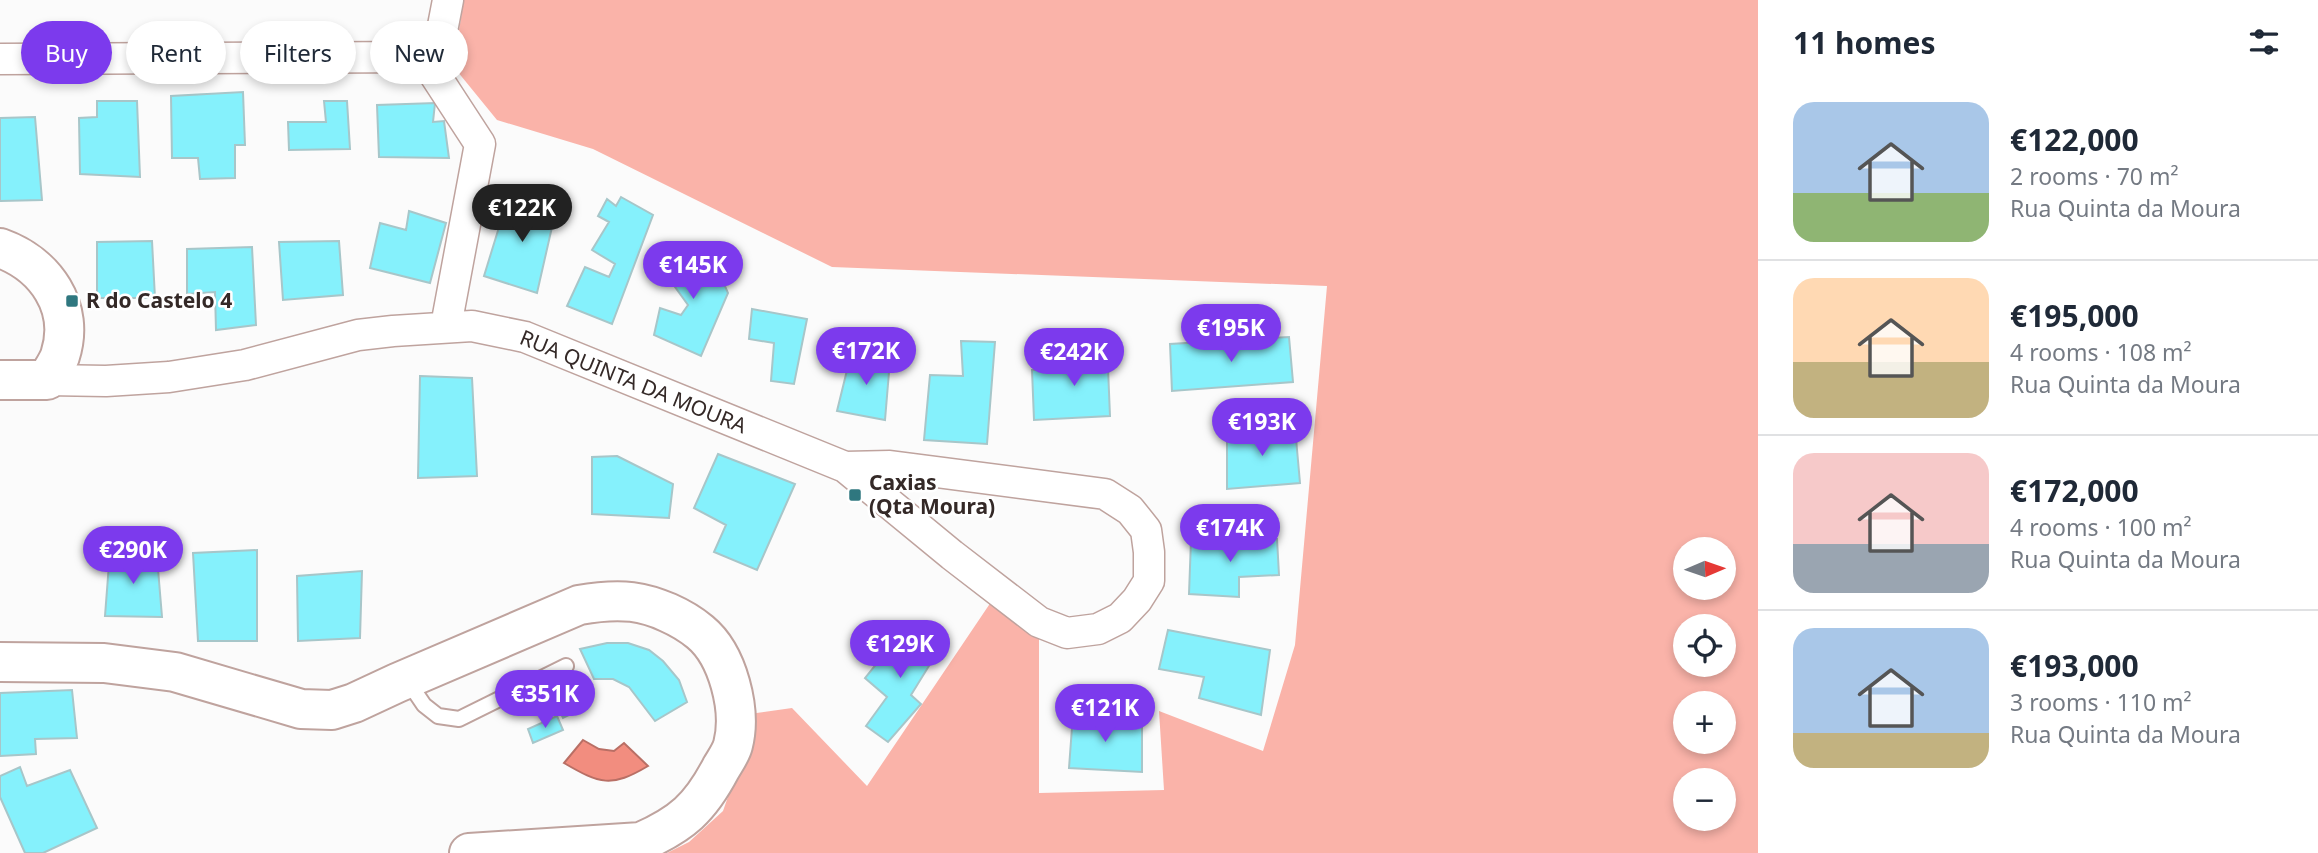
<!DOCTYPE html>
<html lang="en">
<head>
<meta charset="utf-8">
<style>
  body { margin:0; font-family:"Noto Sans",sans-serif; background:#f2f2f3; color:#1f2937; height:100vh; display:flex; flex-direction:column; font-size:26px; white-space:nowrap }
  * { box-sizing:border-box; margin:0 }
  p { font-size:23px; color:#747a83 }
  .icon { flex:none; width:38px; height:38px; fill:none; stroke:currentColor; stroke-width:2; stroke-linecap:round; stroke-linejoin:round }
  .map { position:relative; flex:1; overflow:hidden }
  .sheet { display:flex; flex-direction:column; background:#fff; width:560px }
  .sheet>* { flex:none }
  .banner { position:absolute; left:21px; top:21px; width:665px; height:63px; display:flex; gap:14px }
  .needle { width:46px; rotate:88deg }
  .tools { position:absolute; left:1673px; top:537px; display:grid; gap:14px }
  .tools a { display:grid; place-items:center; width:63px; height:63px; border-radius:50%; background:#fff; box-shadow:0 4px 10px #0003; font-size:35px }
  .price { position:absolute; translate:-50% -60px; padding:0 16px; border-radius:24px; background:#7c3aed; color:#fff; font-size:23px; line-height:46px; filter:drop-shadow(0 2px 4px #0008) }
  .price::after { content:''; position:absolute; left:50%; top:42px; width:21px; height:16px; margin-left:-10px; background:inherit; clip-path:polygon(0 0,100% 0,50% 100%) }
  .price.on { background:#222; color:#fff }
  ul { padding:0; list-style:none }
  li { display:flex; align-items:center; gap:21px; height:175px; padding:0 35px }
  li+li { border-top:2px solid #e0e1e3 }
  li span { display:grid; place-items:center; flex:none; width:196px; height:140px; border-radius:21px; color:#555 }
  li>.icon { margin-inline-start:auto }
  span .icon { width:84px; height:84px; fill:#fffc; stroke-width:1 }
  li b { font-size:30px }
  h2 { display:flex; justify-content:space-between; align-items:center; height:84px; padding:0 35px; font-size:30px }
  .chip { padding:0 24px; border-radius:32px; background:#fff; box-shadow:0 4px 10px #0003; font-size:24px; line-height:63px }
  .chip.on { background:#7c3aed; color:#fff }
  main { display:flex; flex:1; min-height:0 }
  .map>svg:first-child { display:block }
  .green { fill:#fab3a9; fill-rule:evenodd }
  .water { fill:#f28d7f; stroke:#b96f65; stroke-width:2 }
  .building { fill:#85f1fc; stroke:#a7c6c9; stroke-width:2 }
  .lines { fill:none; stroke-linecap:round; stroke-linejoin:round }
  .lane-casing { stroke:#bfa39e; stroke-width:18 }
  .street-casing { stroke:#bfa39e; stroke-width:33 }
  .secondary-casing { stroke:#bfa39e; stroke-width:42 }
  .lane { stroke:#fff; stroke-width:14 }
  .street { stroke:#fff; stroke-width:30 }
  .secondary { stroke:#fff; stroke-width:38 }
  .poi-dot { fill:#2f777f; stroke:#fff; stroke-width:2.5 }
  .labels { text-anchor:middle; stroke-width:5; stroke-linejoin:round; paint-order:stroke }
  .poi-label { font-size:21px; font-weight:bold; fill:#342927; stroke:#fff; text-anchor:start }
  .street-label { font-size:21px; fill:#342927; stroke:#fff }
</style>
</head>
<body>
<main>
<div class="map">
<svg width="1758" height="853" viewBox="0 0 1758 853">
  <rect width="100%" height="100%" fill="#fbfbfb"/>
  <!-- green -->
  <path class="green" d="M464 0H1758V853H667L689 842 723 811 742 757 749 714 792 708 867 786 991 602 1039 639V793L1164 790 1159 711 1263 751 1295 645 1327 286 832 267 593 149 497 120 453 66ZM1685 550H1724V588H1685ZM1685 626H1724V665H1685ZM1685 704H1724V742H1685ZM1685 780H1724V819H1685Z"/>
  <!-- water -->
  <path class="water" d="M583 740 599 749 614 751 624 743 648 766C611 788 600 784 564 763Z"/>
  <!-- building -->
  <path class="building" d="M243 92 245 145H235V178L200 179 198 158H172L171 96Z
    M97 101H137L140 177 80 174 79 118 97 117Z
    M324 101H347L350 149 289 150 288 122H326Z
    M435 103 433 122 444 121 449 158 379 157 377 105Z
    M35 117 42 200 0 201V118Z
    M621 197 653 215 612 324 567 306 585 267 609 277 615 264 592 250 609 222 598 216 607 199 616 206Z
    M508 198 557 205 537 293 484 276Z
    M409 211 446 223 430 283 370 268 380 223 406 230Z
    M152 241 155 298H97V242Z
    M339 241 343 295 283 300 279 242Z
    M681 243 710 252 728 293 701 356 654 335 660 308 681 315 688 305 670 280Z
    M252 247 256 325 216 330 215 292 187 294V249Z
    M752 309 807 319 794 384 771 381 774 343 749 339Z
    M1289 337 1293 382 1172 391 1170 344Z
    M961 341 995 342 987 444 924 440 930 375 963 376Z
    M1107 344 1110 416 1034 420 1032 370 1082 368V346Z
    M851 354 890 360 885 420 837 411Z
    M420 376 472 378 477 476 418 478Z
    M1295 427 1300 483 1227 489V432Z
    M718 454 795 484 757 570 714 552 726 525 694 508Z
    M617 456 673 484 669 518 592 514V457Z
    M1277 539 1279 575 1239 577V597L1189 594 1191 540Z
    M257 550V641H198L193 553Z
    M110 551 157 557 162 617 105 616Z
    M362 571 360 638 298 641 297 576Z
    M910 622 940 648 911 695 921 704 888 742 866 726 887 697 865 678Z
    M1168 630 1270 650 1261 715 1199 698 1204 677 1159 669Z
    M607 643H628L649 650 663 661 679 680 687 702 655 721 629 687 613 679H594L580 649Z
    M578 680 589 705 563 718 552 694Z
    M72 690 77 738 35 739 36 754 0 756V693Z
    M1073 714 1114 715 1113 724H1142V772L1069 768Z
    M557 716 563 730 533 743 528 729Z
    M20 767 27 786 70 770 97 828 43 853H25L0 797V776Z"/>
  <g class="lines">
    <defs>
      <path id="lane" d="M407 680 424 705 438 716 459 719 566 666"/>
      <path id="street" d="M437 57 435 75 480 144 446 326
        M0 59 437 57 448 0
        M47 380 106 381 169 377 245 365 358 335 393 331 472 326 525 337 845 467 952 555 1039 622 1067 633 1098 629 1120 618 1137 600 1149 581V552L1146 530 1130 510 1105 494 890 466 845 467"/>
      <path id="secondary" d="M0 248C45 264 76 307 60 356 57 364 51 372 47 380H0
        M0 662 104 663 175 672 301 709 332 710 354 703 397 683 579 605C596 602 615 600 632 602 655 605 682 617 700 632 728 655 742 710 733 745 731 753 725 761 721 768 700 808 682 824 641 842L469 853"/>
    </defs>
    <!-- lane casing -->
    <use href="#lane" class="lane-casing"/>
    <!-- street casing -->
    <use href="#street" class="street-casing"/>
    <!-- secondary casing -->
    <use href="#secondary" class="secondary-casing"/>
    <!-- lane -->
    <use href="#lane" class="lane"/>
    <!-- street -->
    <use href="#street" class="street"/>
    <!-- secondary -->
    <use href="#secondary" class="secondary"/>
  </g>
  <!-- markers -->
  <g class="poi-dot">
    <rect x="65" y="294" width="14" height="14" rx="3.5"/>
    <rect x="848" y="488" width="14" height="14" rx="3.5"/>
  </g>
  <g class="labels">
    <!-- poi labels -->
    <g class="poi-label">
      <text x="86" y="308">R do Castelo 4</text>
      <text x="869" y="490">Caxias<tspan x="869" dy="24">(Qta Moura)</tspan></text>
    </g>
    <!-- street labels -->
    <g class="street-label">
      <text transform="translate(633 382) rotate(22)" y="7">RUA QUINTA DA MOURA</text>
    </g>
  </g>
</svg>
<div class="tools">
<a><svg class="needle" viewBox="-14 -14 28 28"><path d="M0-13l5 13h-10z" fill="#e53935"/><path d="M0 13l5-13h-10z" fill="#747a83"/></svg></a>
<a><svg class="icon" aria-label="locate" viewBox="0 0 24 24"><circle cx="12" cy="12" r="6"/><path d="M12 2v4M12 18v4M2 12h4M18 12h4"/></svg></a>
<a>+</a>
<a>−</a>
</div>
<b class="price on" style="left:522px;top:244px">€122K</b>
<b class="price" style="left:693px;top:301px">€145K</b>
<b class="price" style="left:1231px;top:364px">€195K</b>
<b class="price" style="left:866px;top:387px">€172K</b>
<b class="price" style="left:1074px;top:388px">€242K</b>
<b class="price" style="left:1262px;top:458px">€193K</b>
<b class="price" style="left:1230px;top:564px">€174K</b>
<b class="price" style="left:133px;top:586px">€290K</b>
<b class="price" style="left:900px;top:680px">€129K</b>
<b class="price" style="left:545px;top:730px">€351K</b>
<b class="price" style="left:1105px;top:744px">€121K</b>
<div class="banner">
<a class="chip on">Buy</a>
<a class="chip">Rent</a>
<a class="chip">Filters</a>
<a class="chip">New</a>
</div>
</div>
<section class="sheet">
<h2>11 homes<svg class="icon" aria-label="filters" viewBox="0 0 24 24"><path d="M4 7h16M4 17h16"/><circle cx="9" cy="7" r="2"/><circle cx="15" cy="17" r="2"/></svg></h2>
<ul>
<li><span style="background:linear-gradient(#a9c7e8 65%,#8fb573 0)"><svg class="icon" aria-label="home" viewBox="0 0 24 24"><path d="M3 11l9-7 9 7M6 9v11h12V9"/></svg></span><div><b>€122,000</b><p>2 rooms · 70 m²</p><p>Rua Quinta da Moura</p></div></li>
<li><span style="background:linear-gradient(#ffd9b3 60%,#c2b280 0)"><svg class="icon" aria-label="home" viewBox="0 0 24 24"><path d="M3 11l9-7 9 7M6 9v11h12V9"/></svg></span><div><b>€195,000</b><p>4 rooms · 108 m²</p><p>Rua Quinta da Moura</p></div></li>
<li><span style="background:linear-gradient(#f6c9c9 65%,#9aa5b1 0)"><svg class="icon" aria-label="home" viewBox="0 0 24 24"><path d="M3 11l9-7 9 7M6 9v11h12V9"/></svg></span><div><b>€172,000</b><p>4 rooms · 100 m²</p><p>Rua Quinta da Moura</p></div></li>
<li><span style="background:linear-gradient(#a9c7e8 75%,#c2b280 0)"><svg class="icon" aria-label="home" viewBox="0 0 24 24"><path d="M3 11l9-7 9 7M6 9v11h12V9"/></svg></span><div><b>€193,000</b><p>3 rooms · 110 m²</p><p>Rua Quinta da Moura</p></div></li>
</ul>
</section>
</main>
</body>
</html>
